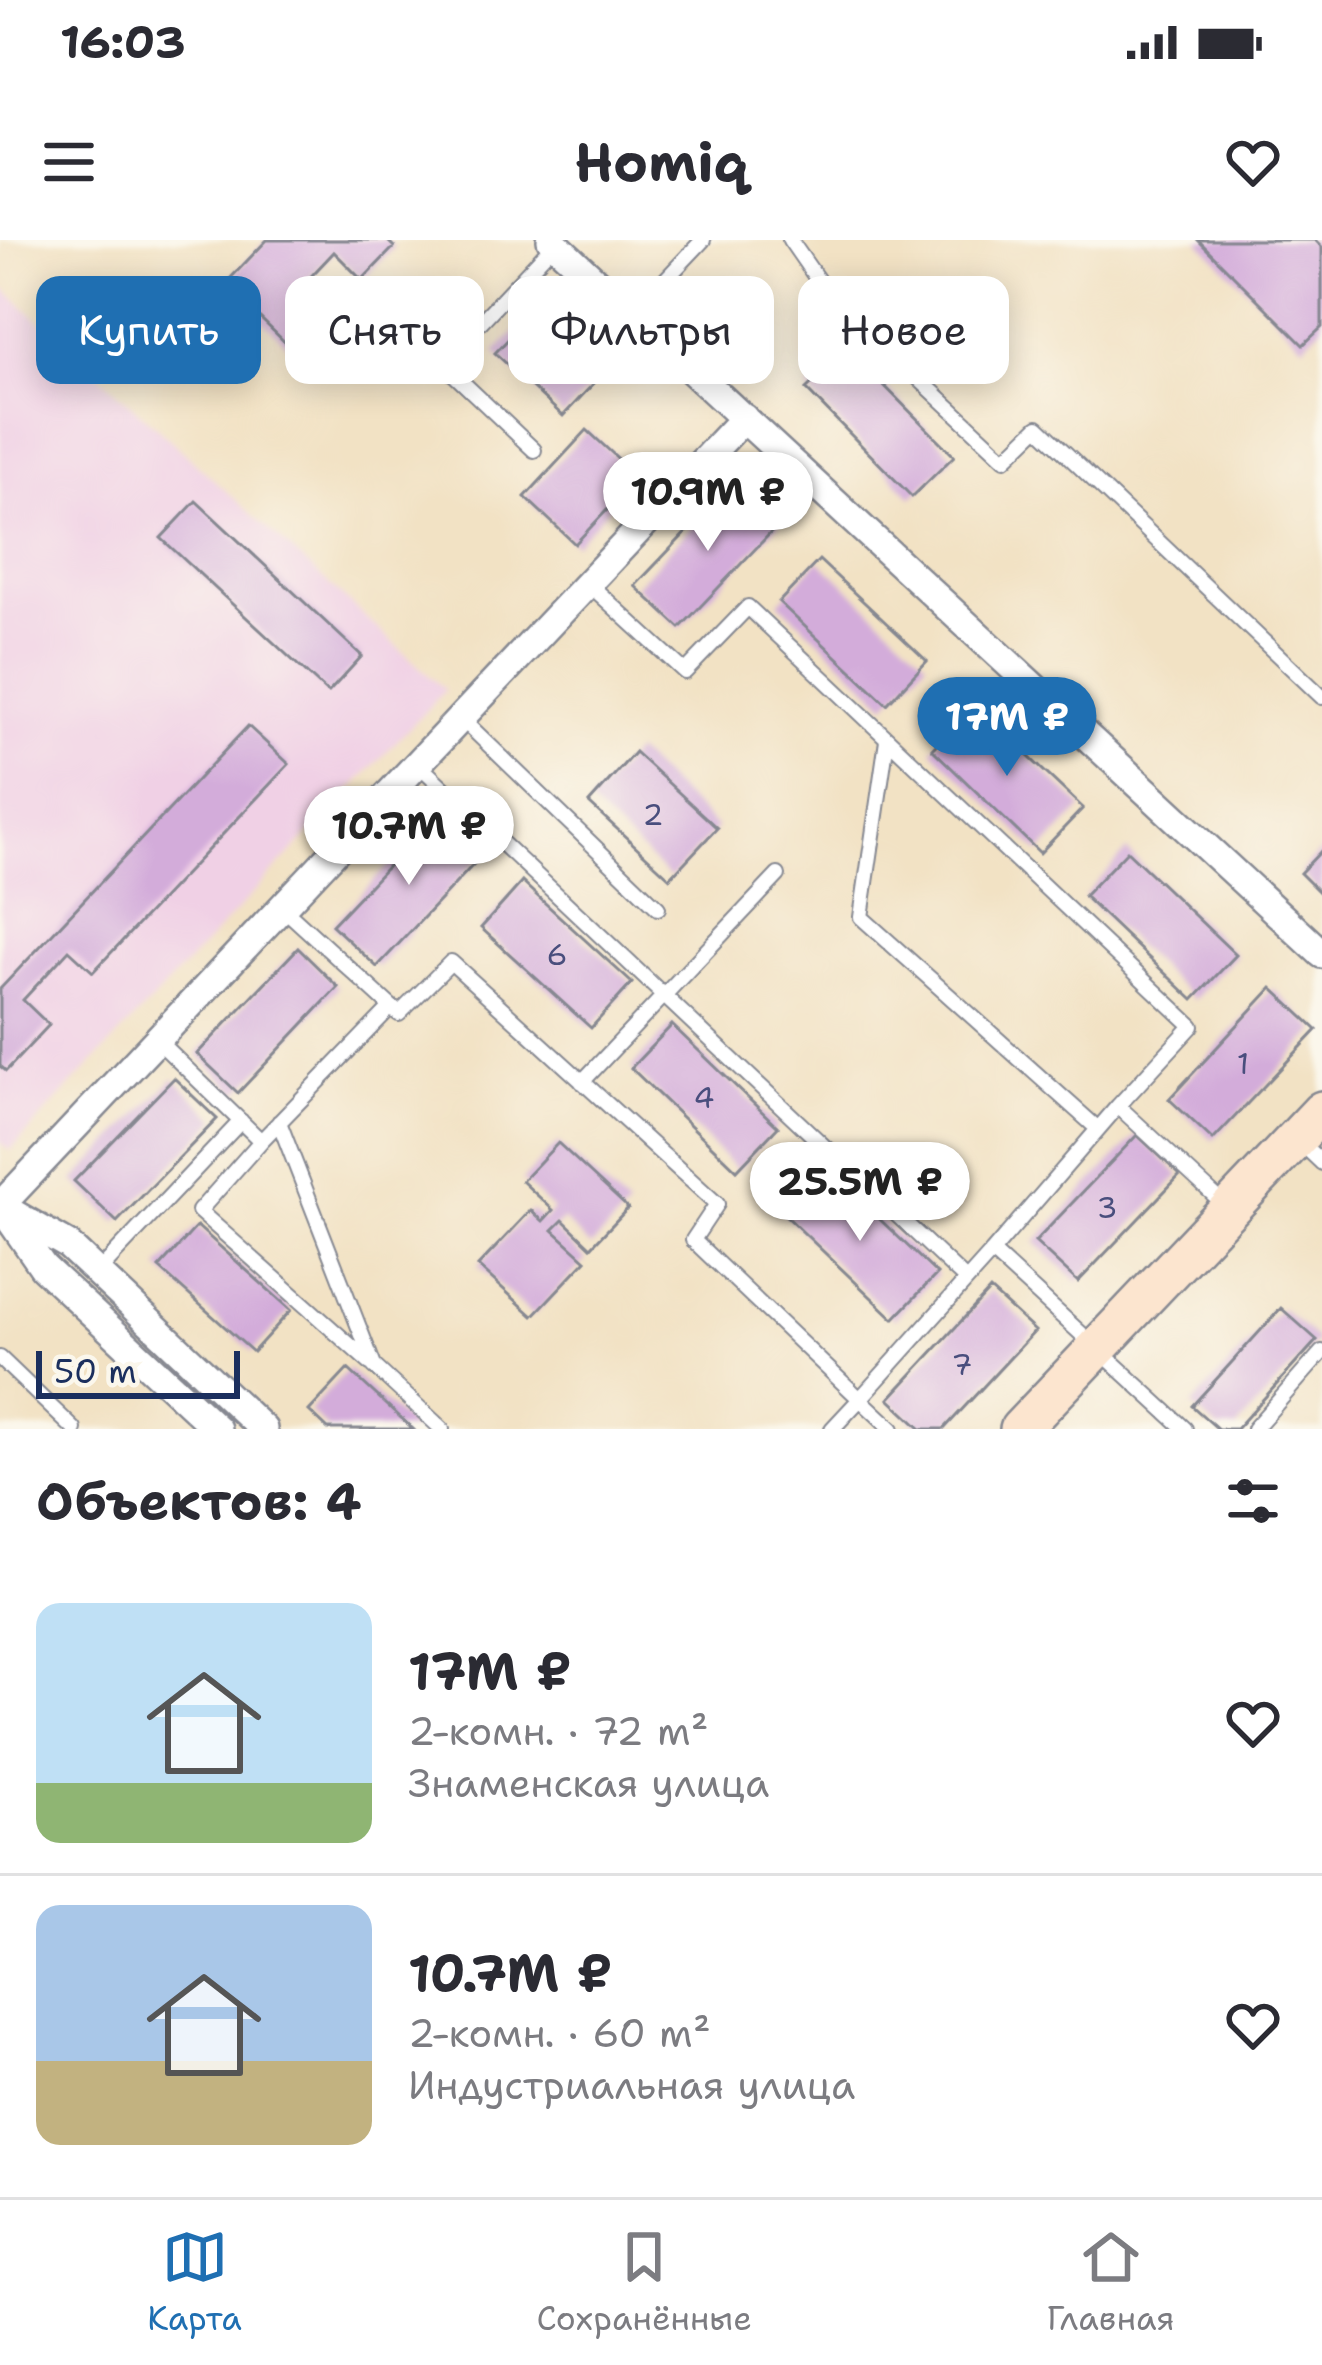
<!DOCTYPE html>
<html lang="ru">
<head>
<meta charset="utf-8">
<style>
  body { margin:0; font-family:"Shantell Sans",sans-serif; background:#f7f7f7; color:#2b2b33; height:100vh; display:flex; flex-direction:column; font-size:45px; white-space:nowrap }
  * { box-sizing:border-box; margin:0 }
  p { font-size:39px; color:#7c7c81 }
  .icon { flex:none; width:66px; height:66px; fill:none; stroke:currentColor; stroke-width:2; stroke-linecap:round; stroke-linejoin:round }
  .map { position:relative; height:1189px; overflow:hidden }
  .details { display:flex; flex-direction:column; background:#fff; flex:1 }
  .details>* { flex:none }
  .top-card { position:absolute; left:36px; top:36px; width:1251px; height:108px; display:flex; gap:24px }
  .scale { position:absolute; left:36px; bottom:30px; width:204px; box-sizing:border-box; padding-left:12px; border:6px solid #1b2f5e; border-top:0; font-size:33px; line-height:42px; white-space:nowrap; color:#1b2f5e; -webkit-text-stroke:9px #fbf7ec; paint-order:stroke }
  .price { position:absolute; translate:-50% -102px; padding:0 27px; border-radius:42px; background:#fff; color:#222; font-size:39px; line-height:78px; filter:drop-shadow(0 3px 6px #0008) }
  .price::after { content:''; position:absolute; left:50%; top:72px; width:36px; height:27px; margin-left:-18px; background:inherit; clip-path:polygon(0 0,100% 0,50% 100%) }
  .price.selected { background:#1f6fb2; color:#fff }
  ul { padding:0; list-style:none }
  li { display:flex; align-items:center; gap:36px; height:300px; padding:0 36px }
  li+li { border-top:3px solid #e1e1e2 }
  li span { display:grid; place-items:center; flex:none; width:336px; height:240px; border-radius:24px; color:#555 }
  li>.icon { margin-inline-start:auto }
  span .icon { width:144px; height:144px; fill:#fffc; stroke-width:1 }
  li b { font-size:51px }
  h2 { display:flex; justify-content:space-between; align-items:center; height:144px; padding:0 36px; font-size:51px }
  .tag { padding:0 42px; border-radius:24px; background:#fff; box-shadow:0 6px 30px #0003; font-size:42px; line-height:108px }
  .tag.selected { background:#1f6fb2; color:#fff }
  .status { display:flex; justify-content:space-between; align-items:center; height:84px; padding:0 60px; background:#fff; direction:ltr }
  .status svg { height:33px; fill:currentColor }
  header { display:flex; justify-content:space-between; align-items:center; height:156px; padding:0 36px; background:#fff; font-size:54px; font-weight:700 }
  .tabs { display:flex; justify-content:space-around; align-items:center; height:168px; border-top:3px solid #e1e1e2; background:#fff; font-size:33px; color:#7c7c81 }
  .tabs a { display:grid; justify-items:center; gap:6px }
  .tabs .selected { color:#1f6fb2 }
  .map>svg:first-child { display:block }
  .built { fill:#f0d0e5 }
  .building { fill:#d3acda }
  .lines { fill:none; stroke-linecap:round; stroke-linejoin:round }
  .lane-casing { stroke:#868891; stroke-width:18 }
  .street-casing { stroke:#868891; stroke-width:32 }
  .secondary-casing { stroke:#868891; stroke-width:44 }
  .lane { stroke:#fff; stroke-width:14 }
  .street { stroke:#fff; stroke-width:27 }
  .secondary { stroke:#fce5cf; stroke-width:39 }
  .labels { text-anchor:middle; stroke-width:9; stroke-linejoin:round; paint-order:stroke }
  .number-label { font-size:30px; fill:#494e7d }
</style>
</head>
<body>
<div class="status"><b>16:03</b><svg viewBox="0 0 49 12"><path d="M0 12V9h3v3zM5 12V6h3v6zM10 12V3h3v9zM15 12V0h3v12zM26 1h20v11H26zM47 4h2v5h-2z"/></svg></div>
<header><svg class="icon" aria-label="menu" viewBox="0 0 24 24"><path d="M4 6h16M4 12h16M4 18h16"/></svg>Homiq<svg class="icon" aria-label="heart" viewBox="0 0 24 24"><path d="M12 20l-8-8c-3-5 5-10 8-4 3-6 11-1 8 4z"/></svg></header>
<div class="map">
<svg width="1322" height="1189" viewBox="0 0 1322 1189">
  <rect width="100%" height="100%" fill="#fbf7ec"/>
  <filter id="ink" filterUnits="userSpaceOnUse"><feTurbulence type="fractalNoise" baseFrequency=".00833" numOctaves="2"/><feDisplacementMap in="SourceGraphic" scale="24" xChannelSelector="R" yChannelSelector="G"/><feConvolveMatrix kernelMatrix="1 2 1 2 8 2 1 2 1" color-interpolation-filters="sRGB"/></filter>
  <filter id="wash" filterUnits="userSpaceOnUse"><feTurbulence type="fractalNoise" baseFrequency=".004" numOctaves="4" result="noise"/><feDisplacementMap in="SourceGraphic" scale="48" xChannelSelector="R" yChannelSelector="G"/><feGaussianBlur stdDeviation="2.7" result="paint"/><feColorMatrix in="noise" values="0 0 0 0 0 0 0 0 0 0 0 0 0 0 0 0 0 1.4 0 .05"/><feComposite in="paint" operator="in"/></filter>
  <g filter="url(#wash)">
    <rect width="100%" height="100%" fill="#f2e2c4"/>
    <!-- built -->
    <path class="built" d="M0 45 445 450 10 911 0 902Z"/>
    <g id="blocks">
      <!-- building -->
      <path class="building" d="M267 0H387L394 7 362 40 334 12 299 49 328 77 294 111 225 44Z
        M1198 0H1315L1322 7V87L1303 105Z
        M545 61 612 124 563 176 495 113Z
        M848 109 954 216 912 257 806 149Z
        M587 190 638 237 575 304 525 257Z
        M735 241 780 283 680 388 635 346Z
        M196 261 362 416 328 453 161 298Z
        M819 320 927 421 887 464 779 362Z
        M974 465 1083 568 1040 613 932 509Z
        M248 486 289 524 93 732 69 710 23 760 49 785 6 831 0 826V749Z
        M635 512 717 588 670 638 589 563Z
        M442 569 487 610 377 727 332 685Z
        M1322 610V655L1300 633Z
        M1127 611 1236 715 1193 760 1084 656Z
        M522 642 632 743 591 788 481 688Z
        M298 708 338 747 238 853 197 814Z
        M1272 748 1317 790 1213 900 1169 859Z
        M672 785 778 887 737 930 631 828Z
        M174 838 217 879 117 982 74 941Z
        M1137 895 1180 935 1078 1042 1035 1002Z
        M558 903 628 968 591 1007 563 980 553 990 586 1020 533 1076 478 1026 531 970 543 981 553 970 522 941Z
        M826 928 937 1034 894 1079 783 973Z
        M197 986 291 1070 253 1112 159 1028Z
        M990 1050 1035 1091 944 1189H921L889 1159Z
        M1281 1068 1317 1100 1236 1189H1218L1192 1166Z
        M348 1129 413 1189H328L309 1171Z"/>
    </g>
  </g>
  <g filter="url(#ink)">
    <use href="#blocks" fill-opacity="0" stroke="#868891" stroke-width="3"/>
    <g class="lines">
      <defs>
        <path id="lane" d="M790 0 826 52 1005 219 1038 187 1322 457
          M632 75 703 0
          M534 210 442 123 555 3
          M590 345 685 432 748 367 1192 786 1118 866 1226 966
          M461 478 658 668
          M887 500 861 677 1098 889
          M417 523 966 1040
          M282 667 399 774 451 722 717 964 693 1000 860 1159 992 1012 1185 1189
          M157 800 261 901 391 767
          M582 842 778 635
          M279 882 374 1126 442 1189
          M261 901 199 971 370 1123
          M1300 902 1322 923
          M992 1012 1118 866
          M97 1033 241 881
          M0 1118 74 1189
          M832 1189 860 1159 892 1189
          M1254 1189 1322 1112"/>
        <path id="street" d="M551 0 1322 714
          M0 966 744 178
          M0 966 68 1005 263 1189
          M7 975 43 1027 217 1189"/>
        <path id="secondary" d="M1020 1189 1322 871"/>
      </defs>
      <!-- lane casing -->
      <use href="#lane" class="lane-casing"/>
      <!-- street casing -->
      <use href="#street" class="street-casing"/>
      <!-- secondary casing -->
      <use href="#secondary" class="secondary-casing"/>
      <!-- lane -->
      <use href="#lane" class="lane"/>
      <!-- street -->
      <use href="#street" class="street"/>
      <!-- secondary -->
      <use href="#secondary" class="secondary"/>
    </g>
  </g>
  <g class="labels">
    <!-- number labels -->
    <g class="number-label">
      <text x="653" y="585">2</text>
      <text x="557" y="725">6</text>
      <text x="1243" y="834">1</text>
      <text x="704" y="868">4</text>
      <text x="1107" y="978">3</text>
      <text x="962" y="1135">7</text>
    </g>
  </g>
</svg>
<div class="scale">50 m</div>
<b class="price" style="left:708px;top:314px">10.9M ₽</b>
<b class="price selected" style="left:1007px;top:539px">17M ₽</b>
<b class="price" style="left:409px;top:648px">10.7M ₽</b>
<b class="price" style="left:860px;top:1004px">25.5M ₽</b>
<div class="top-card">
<a class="tag selected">Купить</a>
<a class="tag">Снять</a>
<a class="tag">Фильтры</a>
<a class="tag">Новое</a>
</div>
</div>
<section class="details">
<h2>Объектов: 4<svg class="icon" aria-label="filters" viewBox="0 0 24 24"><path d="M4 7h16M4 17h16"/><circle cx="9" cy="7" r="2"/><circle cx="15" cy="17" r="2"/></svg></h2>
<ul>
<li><span style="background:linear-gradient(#bfe0f5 75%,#8fb573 0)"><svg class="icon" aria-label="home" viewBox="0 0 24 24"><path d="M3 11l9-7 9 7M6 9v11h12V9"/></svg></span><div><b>17M ₽</b><p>2-комн. · 72 m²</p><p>Знаменская улица</p></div><svg class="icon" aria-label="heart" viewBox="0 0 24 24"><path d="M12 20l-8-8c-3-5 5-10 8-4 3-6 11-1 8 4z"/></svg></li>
<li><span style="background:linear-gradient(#a9c7e8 65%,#c2b280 0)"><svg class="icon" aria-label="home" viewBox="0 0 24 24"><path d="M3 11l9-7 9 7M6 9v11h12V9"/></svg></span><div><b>10.7M ₽</b><p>2-комн. · 60 m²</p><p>Индустриальная улица</p></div><svg class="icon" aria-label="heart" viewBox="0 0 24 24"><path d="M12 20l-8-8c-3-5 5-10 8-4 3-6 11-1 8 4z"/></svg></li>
</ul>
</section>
<nav class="tabs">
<a class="selected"><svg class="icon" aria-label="map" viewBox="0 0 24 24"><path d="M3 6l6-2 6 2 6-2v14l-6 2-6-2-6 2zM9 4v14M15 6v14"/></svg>Карта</a>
<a><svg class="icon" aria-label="saved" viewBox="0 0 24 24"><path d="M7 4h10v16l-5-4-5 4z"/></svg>Сохранённые</a>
<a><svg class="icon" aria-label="home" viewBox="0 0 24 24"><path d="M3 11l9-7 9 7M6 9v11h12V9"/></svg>Главная</a>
</nav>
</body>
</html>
